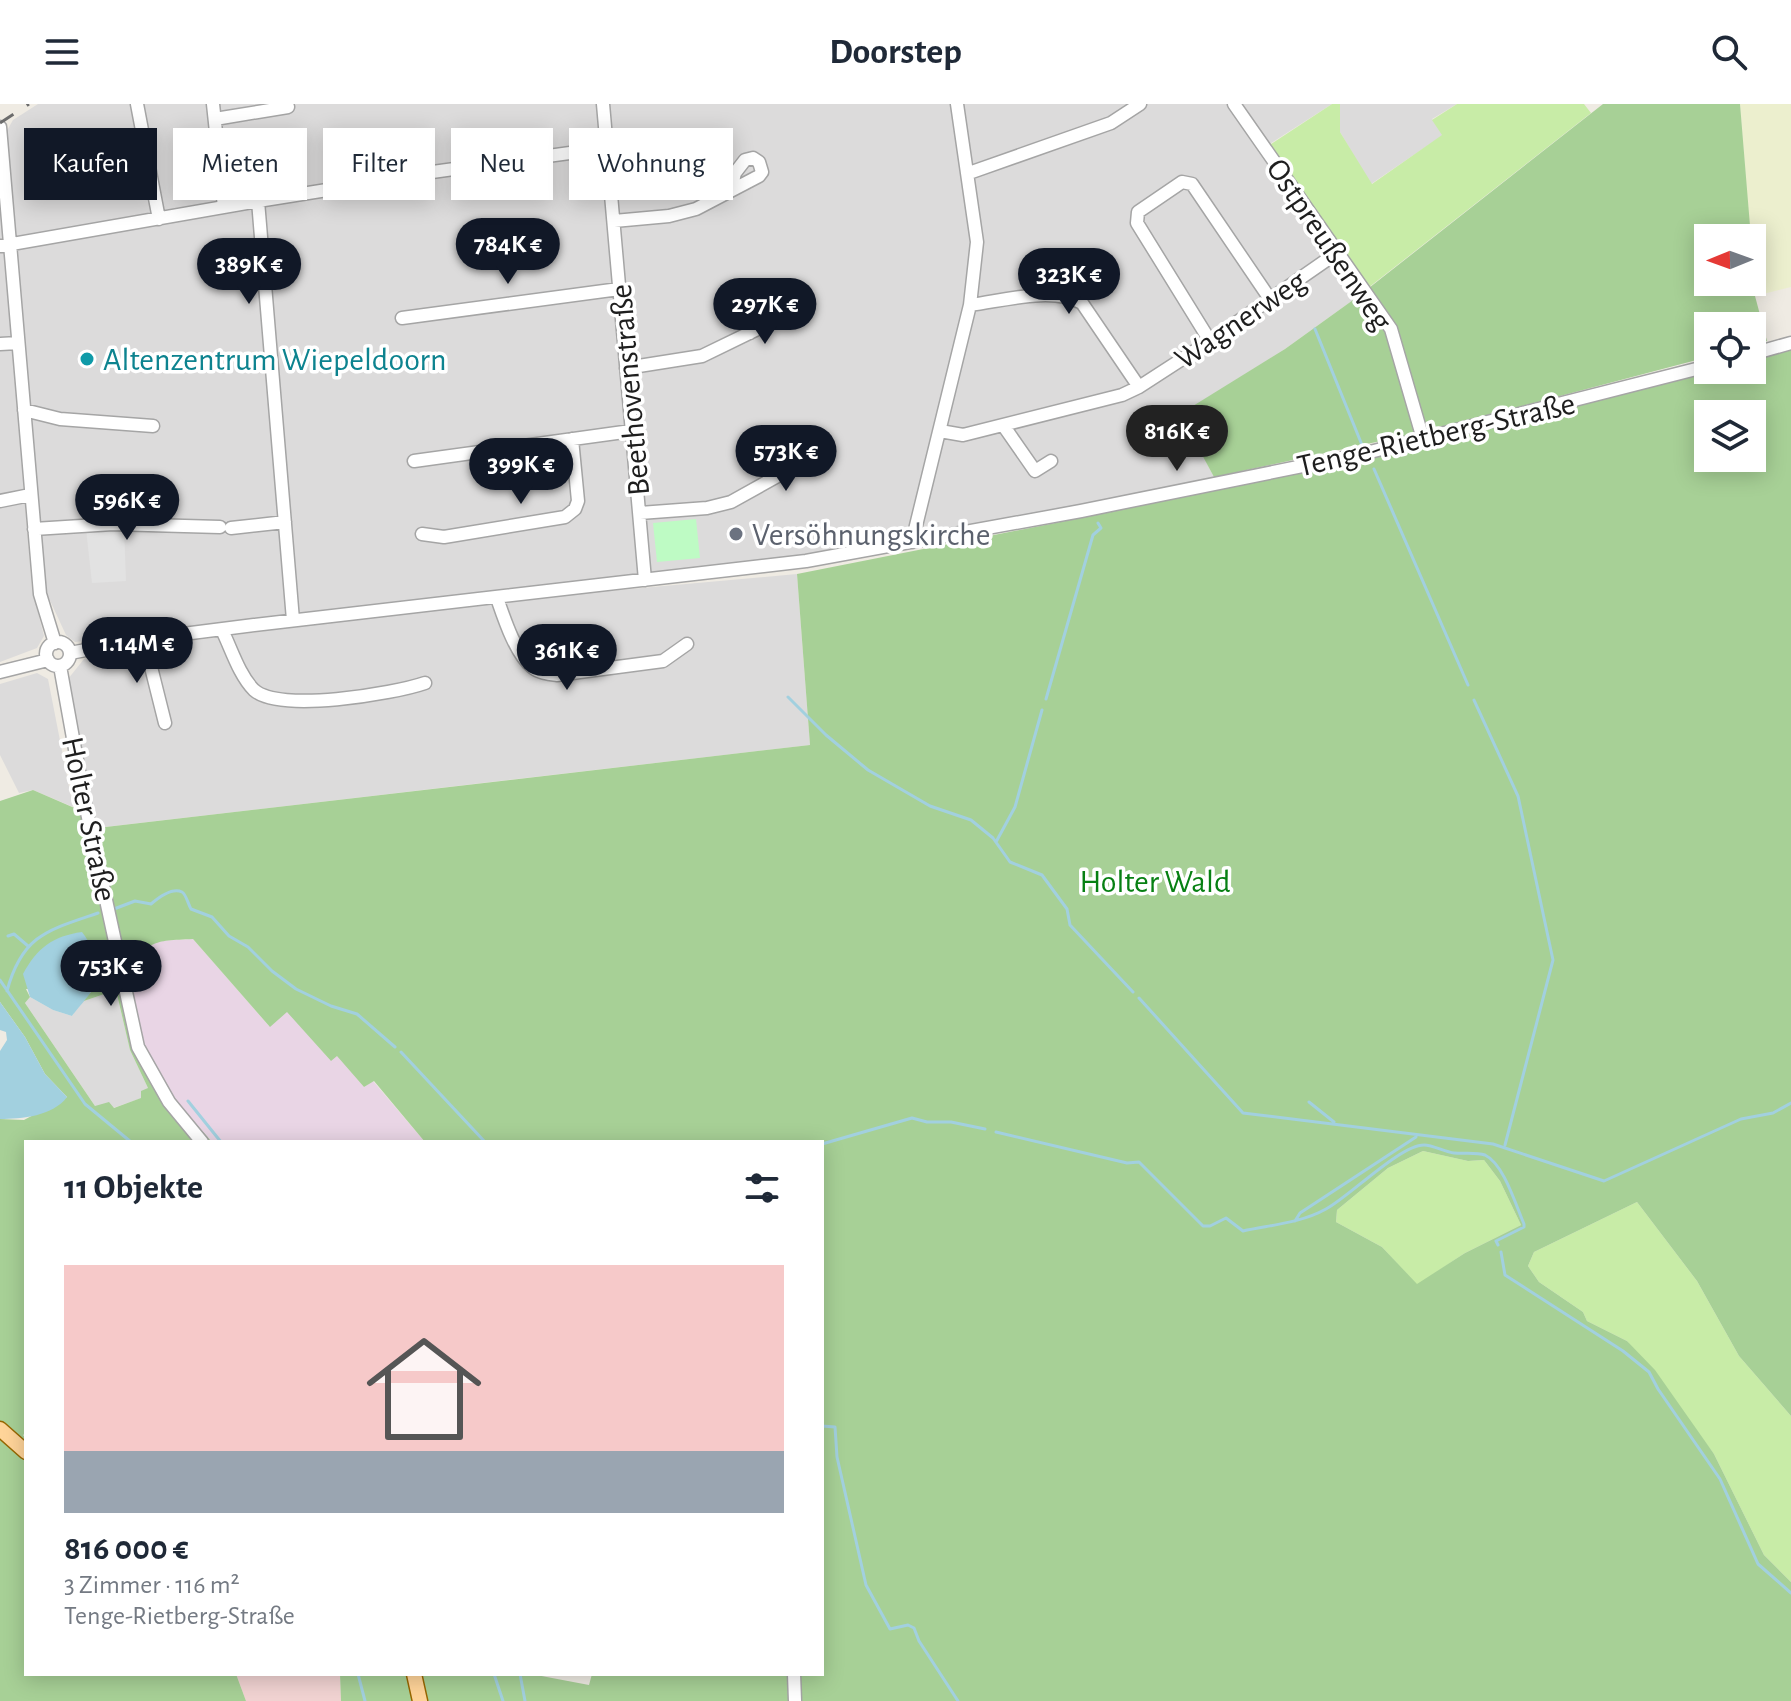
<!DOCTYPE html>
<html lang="de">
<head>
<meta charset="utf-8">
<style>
  body { margin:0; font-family:"Alegreya Sans",sans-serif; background:#f2f2f3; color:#1f2937; height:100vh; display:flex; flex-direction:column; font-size:30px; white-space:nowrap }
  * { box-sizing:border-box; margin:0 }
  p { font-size:26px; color:#747a83 }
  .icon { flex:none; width:44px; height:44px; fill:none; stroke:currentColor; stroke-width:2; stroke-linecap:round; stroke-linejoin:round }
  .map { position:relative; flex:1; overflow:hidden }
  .drawer { position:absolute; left:24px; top:1036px; width:800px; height:536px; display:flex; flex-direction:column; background:#fff; border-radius:0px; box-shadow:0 4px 20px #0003 }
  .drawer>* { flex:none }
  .banner { position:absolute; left:24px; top:24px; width:800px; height:72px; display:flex; gap:16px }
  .needle { width:52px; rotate:269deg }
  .tools { position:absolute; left:1694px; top:120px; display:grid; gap:16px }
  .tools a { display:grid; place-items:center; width:72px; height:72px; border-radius:0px; background:#fff; box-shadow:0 4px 20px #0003; font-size:40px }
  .price { position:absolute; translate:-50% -68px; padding:0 18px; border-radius:28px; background:#111827; color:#fff; font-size:26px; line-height:52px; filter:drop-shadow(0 2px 4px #0008) }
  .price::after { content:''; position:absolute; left:50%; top:48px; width:24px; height:18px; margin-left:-12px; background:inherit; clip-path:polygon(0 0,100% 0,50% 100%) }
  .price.current { background:#222; color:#fff }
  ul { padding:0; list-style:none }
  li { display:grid; align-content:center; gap:16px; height:424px; padding:0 40px }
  li span { display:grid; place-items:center; height:248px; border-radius:0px; color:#555 }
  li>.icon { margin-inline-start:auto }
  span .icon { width:144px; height:144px; fill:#fffc; stroke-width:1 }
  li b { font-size:34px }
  h2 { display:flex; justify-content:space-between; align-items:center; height:96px; padding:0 40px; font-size:34px }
  .chip { padding:0 28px; border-radius:0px; background:#fff; box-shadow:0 4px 20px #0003; font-size:28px; line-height:72px }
  .chip.current { background:#111827; color:#fff }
  header { display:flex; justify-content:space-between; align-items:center; height:104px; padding:0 40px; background:#fff; font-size:36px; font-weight:700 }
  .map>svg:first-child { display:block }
  .residential { fill:#dcdbdb }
  .commercial { fill:#f1d3d2 }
  .industrial { fill:#e9d5e5 }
  .farmland { fill:#ecefce }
  .grass { fill:#c8eca7 }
  .forest { fill:#a7d096; fill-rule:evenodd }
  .park { fill:#befbc4 }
  .parking { fill:#e2e2e2 }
  .water { fill:#a2d0df }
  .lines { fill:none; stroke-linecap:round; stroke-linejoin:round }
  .stream { stroke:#a2d0df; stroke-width:3 }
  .minor-casing { stroke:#a5a5a5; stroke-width:15 }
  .major-casing { stroke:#986700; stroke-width:17 }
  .minor { stroke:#fff; stroke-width:12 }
  .major { stroke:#ffd499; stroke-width:14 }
  .rail { stroke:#6c6c6c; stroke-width:3; stroke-dasharray:16 16; stroke-linecap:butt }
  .culture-dot { fill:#0f9aa8; stroke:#fff; stroke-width:3 }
  .worship-dot { fill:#6b7280; stroke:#fff; stroke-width:3 }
  .labels { text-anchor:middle; stroke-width:7; stroke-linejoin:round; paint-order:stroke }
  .street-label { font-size:32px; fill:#1e1e1e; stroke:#fff }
  .culture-label { font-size:32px; fill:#0d838f; stroke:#fff; text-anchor:start }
  .worship-label { font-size:32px; fill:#5b616d; stroke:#fff; text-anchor:start }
  .park-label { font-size:32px; fill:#078013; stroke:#fff }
</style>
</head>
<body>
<header><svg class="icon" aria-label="menu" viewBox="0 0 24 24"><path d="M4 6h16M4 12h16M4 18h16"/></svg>Doorstep<svg class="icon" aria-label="search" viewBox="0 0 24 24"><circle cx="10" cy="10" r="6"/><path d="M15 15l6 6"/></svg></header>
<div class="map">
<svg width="1791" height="1597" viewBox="0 0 1791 1597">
  <rect width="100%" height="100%" fill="#efebe3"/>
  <!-- residential -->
  <path class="residential" d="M38 0H1230L1360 191 1285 245 1181 310 1214 373 1080 401 804 451 75 538 66 531 47 490 36 388 5 30 13 16Z
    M1241 0H1332L1268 41Z
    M1340 0H1457L1432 15 1443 31 1371 80 1340 28Z
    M0 97 32 485 44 532 37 544 0 558Z
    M797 470 810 641 96 724 68 575 84 555 105 548 485 498Z
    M37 569 48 575 73 703 33 686 19 689 0 651V580Z
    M116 886 130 946 148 984 142 994 113 1004 95 1002 25 899 30 893 53 906 72 912 81 898Z"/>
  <!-- commercial -->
  <path class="commercial" d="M236 1570H340L341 1597H246Z"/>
  <!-- industrial -->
  <path class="industrial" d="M193 835 269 922 287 907 330 956 337 951 364 983 373 977 425 1038H212L173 993 160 972 144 941 126 872 140 848 157 837Z"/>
  <!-- farmland -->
  <path class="farmland" d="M1740 0H1791V183L1755 192Z"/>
  <!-- grass -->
  <path class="grass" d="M1332 0H1340V28L1372 80 1442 31 1432 16 1457 0H1584L1591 9 1368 184 1268 42Z
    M1423 1047 1468 1057 1484 1056 1500 1077 1521 1121 1465 1149 1417 1181 1382 1143 1336 1118 1337 1106 1388 1064Z
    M1637 1098 1697 1177 1739 1252 1791 1312V1478L1764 1451 1714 1350 1627 1237 1587 1217 1583 1208 1539 1178 1528 1162 1534 1148Z"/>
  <!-- forest -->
  <path class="forest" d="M1603 0H1740L1751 134H1708V178H1752V151L1755 192 1767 237 1752 241V222H1708V253L1427 327 1214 373 1180 310 1285 245 1360 191Z
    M1791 245V1312L1739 1252 1697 1177 1637 1098 1534 1148 1528 1162 1539 1178 1583 1208 1587 1217 1627 1237 1655 1266 1714 1350 1764 1451 1791 1478V1597H341L340 1570H531L589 1581 592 1570H822V1038H425L374 977 364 983 337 952 331 957 287 908 270 923 193 835C152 837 148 836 126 872 132 894 136 918 143 939 157 978 186 1008 212 1038H26V1329L23 1331 26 1334V1570H236L246 1597H0V1015L24 1016 67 993 45 970 25 933 0 898V697L33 686 93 712 97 724 810 641 797 470 1111 408 1369 351 1709 266H1752V255ZM1708 310H1752V354H1708ZM26 885H94L81 898 116 886 130 946 148 984 141 987V994L114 1004 109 998 95 1002 25 899 30 893ZM1423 1047 1468 1057 1484 1056 1500 1077 1521 1121 1465 1149 1417 1180 1382 1143 1336 1118 1337 1106 1388 1064Z"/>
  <!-- park -->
  <path class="park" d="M696 415 700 454 657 458 653 419Z"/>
  <!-- parking -->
  <path class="parking" d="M124 424 126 477 92 479 86 425Z"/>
  <!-- water -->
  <path class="water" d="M82 828C93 842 100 864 94 882 92 889 77 905 72 912L53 906 30 893 23 870C37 844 53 832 82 828Z
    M0 898 25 933 45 970 67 993C53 1012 22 1015 0 1015V947L7 936 6 928 0 926Z"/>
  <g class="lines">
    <!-- stream -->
    <path class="stream" d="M1315 225 1362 341
      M1374 365 1468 581
      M788 593 826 631 868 666 930 702 971 716 993 734 1010 758 1042 771 1067 805 1070 821 1133 888
      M1046 595 1093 431 1101 424 1098 419
      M1474 596 1518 692 1553 856 1505 1041
      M996 738 1015 703 1042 606
      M114 805 135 797 151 800C158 794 172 783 182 788 186 790 188 800 191 805L212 813 229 832 248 843 272 867 296 885 331 902 357 910 395 943
      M8 832 14 830 28 842
      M0 876 85 1000 131 1038
      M7 887C22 831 48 826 98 809
      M1139 894 1243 1009 1493 1040 1604 1077 1741 1015 1773 1009 1791 999
      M401 948 485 1038
      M188 997 221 1038
      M1309 998 1334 1018
      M996 1028 1127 1059 1139 1058 1203 1122H1210L1226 1114 1243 1127C1270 1121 1301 1119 1326 1105 1350 1092 1400 1041 1424 1041 1433 1041 1445 1048 1454 1049 1464 1050 1476 1048 1485 1051 1504 1060 1516 1102 1524 1120V1123L1496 1137 1498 1141
      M822 1040 912 1014 927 1018H951L985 1025
      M1295 1117 1300 1109 1416 1033
      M1501 1148 1505 1171 1623 1247 1649 1268 1658 1285 1720 1375 1758 1460 1791 1489
      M822 1322 835 1323 837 1353 866 1481 890 1525 908 1521 914 1524 919 1537 958 1597
      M358 1570 365 1597
      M494 1570 503 1597
      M520 1570 525 1597"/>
    <defs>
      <path id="minor" d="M137 0 159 115
        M213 0 224 103
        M603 0 645 476
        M1234 0 1391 225 1423 335
        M215 15 288 3 287 0
        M0 23 40 490 55 539
        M969 69 1111 19 1140 0
        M389 74 606 44
        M258 97 377 78
        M614 117 669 112 696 105 759 72 762 68 759 58 753 54 745 56 735 69 731 86
        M0 142 258 97 293 516
        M970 201C1003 197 1052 182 1082 199L1139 283
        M402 214 619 185
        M1210 237 1137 119 1138 108 1182 78 1192 80 1270 195
        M0 240 18 239
        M1752 250 1791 239
        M626 264 702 252 774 217 779 210 777 203 770 201 758 207 750 229
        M24 306 60 315 153 322
        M1003 321 1035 367 1051 357
        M940 327 963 331 1122 291 1139 283 1210 237 1338 148
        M414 357 631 327
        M0 397 30 391
        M640 409 707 404 731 398 801 359 804 350 801 342 795 340 786 346 781 371
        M231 424 285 418
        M34 425 113 420 220 423
        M422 430 444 433 565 413 575 405 578 397 572 335
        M912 438 970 201 977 138 957 0
        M497 494C504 514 515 549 532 563 539 569 549 570 557 571L663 557 687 540
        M222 526C231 544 239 571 254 586 279 609 393 590 425 579
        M144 535 165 619
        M46 550a12 12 0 1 1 24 0a12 12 0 1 1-24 0Z
        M70 549 144 535 254 521 806 457 1081 407 1362 350 1708 262
        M60 562 84 695 138 943 169 998 202 1038
        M0 568 48 556
        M794 1570 795 1597"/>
      <path id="major" d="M0 1325 26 1348
        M414 1570 420 1597"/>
    </defs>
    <!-- minor casing -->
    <use href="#minor" class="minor-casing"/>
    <!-- major casing -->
    <use href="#major" class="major-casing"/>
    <!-- minor -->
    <use href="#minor" class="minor"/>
    <!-- major -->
    <use href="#major" class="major"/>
    <!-- rail -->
    <path class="rail" d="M0 19 29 0"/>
  </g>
  <!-- markers -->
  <circle class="culture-dot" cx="87" cy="255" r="8"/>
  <circle class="worship-dot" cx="736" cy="430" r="8"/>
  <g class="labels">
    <!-- street labels -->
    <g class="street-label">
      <text transform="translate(1330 140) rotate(56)" y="11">Ostpreußenweg</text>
      <text transform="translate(1240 215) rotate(-34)" y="11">Wagnerweg</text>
      <text transform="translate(629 286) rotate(-95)" y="11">Beethovenstraße</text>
      <text transform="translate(1436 330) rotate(-13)" y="11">Tenge-Rietberg-Straße</text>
      <text transform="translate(90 715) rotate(78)" y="11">Holter Straße</text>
    </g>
    <!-- culture labels -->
    <g class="culture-label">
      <text x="103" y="266">Altenzentrum Wiepeldoorn</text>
    </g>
    <!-- worship labels -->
    <g class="worship-label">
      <text x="752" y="441">Versöhnungskirche</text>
    </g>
    <!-- park labels -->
    <g class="park-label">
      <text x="1155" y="788">Holter Wald</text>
    </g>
  </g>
</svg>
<div class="tools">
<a><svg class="needle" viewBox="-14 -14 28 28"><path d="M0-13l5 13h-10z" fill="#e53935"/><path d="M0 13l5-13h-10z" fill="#747a83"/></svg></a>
<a><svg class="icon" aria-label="locate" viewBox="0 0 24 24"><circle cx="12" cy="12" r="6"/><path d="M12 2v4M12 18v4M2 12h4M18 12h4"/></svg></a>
<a><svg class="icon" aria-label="layers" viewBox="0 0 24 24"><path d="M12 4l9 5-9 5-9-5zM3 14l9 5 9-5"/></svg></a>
</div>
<b class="price" style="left:508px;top:182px">784K €</b>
<b class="price" style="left:249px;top:202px">389K €</b>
<b class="price" style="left:1069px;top:212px">323K €</b>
<b class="price" style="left:765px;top:242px">297K €</b>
<b class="price current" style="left:1177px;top:369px">816K €</b>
<b class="price" style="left:786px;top:389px">573K €</b>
<b class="price" style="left:521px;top:402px">399K €</b>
<b class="price" style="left:127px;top:438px">596K €</b>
<b class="price" style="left:137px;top:581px">1.14M €</b>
<b class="price" style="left:567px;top:588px">361K €</b>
<b class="price" style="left:111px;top:904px">753K €</b>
<div class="banner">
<a class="chip current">Kaufen</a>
<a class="chip">Mieten</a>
<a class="chip">Filter</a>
<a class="chip">Neu</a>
<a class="chip">Wohnung</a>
</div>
<section class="drawer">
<h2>11 Objekte<svg class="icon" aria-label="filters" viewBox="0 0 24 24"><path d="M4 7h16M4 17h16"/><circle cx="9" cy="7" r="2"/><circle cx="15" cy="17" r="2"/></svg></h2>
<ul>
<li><span style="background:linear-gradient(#f6c9c9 75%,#9aa5b1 0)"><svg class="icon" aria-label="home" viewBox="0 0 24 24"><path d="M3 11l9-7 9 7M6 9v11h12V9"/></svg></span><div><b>816 000 €</b><p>3 Zimmer · 116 m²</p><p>Tenge-Rietberg-Straße</p></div></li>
</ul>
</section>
</div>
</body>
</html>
